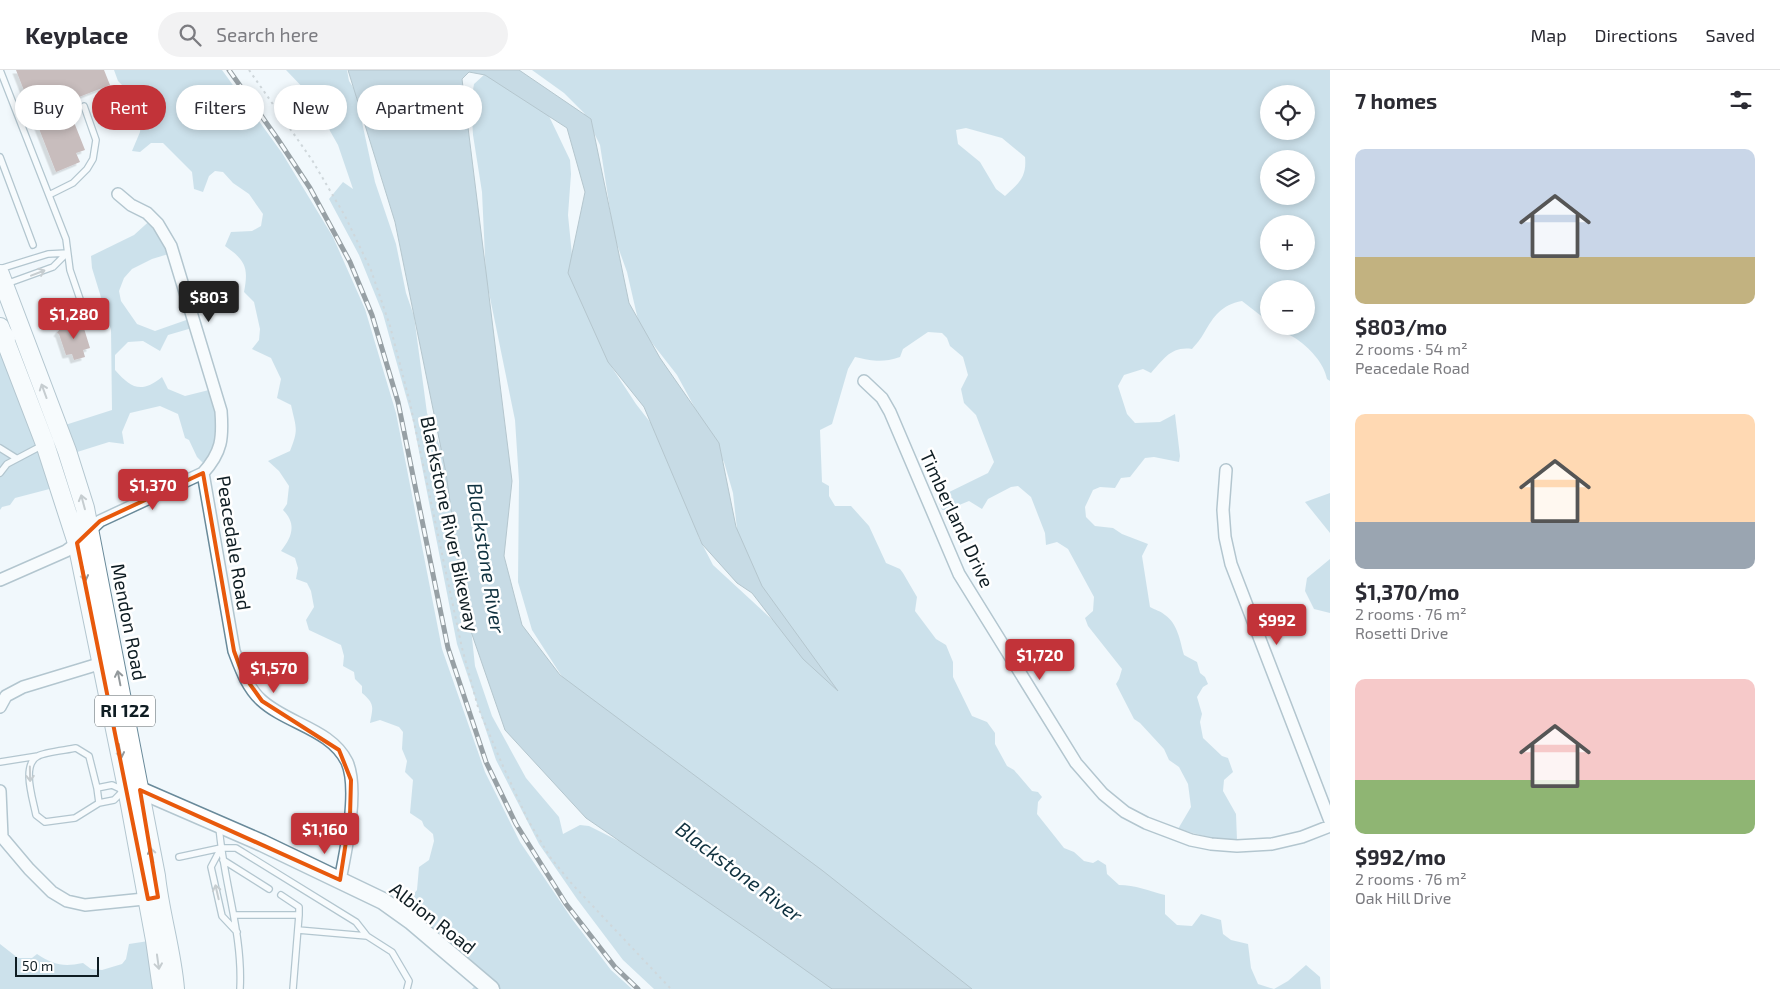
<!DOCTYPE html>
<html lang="en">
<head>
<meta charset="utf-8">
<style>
  body { margin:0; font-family:"Exo 2",sans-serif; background:#f2f2f3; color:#2b2b33; height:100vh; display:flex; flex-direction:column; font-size:19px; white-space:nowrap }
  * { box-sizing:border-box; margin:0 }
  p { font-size:16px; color:#7c7c81 }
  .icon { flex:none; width:28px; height:28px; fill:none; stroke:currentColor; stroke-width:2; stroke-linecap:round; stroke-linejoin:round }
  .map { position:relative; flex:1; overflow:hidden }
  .sheet { display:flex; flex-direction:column; background:#fff; width:450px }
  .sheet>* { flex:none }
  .top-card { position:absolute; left:15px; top:15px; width:475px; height:45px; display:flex; gap:10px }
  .fabs { position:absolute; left:1260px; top:15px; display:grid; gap:10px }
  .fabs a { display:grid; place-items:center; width:55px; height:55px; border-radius:50%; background:#fff; box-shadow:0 2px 8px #0003; font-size:25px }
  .scale { position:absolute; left:15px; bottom:12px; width:84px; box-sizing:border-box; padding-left:5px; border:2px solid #0f1d23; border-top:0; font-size:14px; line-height:18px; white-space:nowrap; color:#0f1d23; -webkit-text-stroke:4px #fff; paint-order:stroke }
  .price { position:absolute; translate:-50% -42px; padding:0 11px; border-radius:5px; background:#c23339; color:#fff; font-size:16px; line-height:32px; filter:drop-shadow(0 1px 2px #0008) }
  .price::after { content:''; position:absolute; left:50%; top:30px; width:15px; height:11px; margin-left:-8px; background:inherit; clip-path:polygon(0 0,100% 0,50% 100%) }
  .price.selected { background:#222; color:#fff }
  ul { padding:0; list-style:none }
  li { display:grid; align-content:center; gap:10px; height:265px; padding:0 25px }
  li span { display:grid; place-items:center; height:155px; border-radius:10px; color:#555 }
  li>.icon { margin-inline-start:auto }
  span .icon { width:90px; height:90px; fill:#fffc; stroke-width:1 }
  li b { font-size:21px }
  h2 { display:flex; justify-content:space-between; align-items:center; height:60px; padding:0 25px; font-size:21px }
  .tag { padding:0 18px; border-radius:22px; background:#fff; box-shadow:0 2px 8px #0003; font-size:18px; line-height:45px }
  .tag.selected { background:#c23339; color:#fff }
  header { display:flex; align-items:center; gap:30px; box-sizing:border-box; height:70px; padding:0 25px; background:#fff; border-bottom:1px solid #e1e1e2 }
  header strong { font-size:24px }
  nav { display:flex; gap:28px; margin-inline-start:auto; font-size:18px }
  .search { width:350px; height:45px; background:#f2f2f3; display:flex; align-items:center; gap:12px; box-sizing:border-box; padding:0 18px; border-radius:28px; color:#7c7c81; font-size:19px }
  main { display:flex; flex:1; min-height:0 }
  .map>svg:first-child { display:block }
  .forest { fill:#a1c6d7; fill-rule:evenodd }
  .water { fill:#94b8c9; stroke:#6c8a97 }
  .building { fill:#987471; filter:url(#shadow) }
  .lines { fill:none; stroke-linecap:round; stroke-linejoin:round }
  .lane-casing { stroke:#698a9a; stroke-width:8 }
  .street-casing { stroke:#698a9a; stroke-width:14 }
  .secondary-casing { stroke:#698a9a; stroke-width:19 }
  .primary-casing { stroke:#698a9a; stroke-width:20 }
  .highway-casing { stroke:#698a9a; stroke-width:22 }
  .path { stroke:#a6afb4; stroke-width:2; stroke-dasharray:2.5 4; stroke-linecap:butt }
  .lane { stroke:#fff; stroke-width:5.5 }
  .street { stroke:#fff; stroke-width:11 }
  .secondary { stroke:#fff; stroke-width:16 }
  .primary { stroke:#fff; stroke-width:18 }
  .highway { stroke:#fff; stroke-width:20 }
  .rail-casing { stroke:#2a373d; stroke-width:5 }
  .rail { stroke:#fff; stroke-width:3; stroke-dasharray:9; stroke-linecap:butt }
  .oneway { stroke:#93999c }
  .marked { fill:none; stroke:#e8590c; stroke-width:4; stroke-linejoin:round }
  .labels { text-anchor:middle; stroke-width:5; stroke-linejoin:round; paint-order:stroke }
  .shield { fill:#fff; stroke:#576165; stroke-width:1 }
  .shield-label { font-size:18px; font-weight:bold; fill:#0f1d23 }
  .street-label { font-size:19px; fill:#0f1d23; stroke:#fff }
  .water-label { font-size:20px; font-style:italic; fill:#0f313f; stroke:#fff }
</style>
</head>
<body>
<header>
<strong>Keyplace</strong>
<div class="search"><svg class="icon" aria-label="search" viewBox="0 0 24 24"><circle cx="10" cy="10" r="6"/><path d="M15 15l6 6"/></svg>Search here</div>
<nav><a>Map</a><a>Directions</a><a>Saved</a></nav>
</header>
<main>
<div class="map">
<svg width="1330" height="919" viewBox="0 0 1330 919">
  <defs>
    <filter id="shadow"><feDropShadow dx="-3.5" dy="3.5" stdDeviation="0" flood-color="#0004"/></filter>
  </defs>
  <rect width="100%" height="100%" fill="#f1f8fc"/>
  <!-- forest -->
  <path class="forest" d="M114 0H222L282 83 333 167 365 239 396 343 442 579 485 702 520 772 572 849 611 900 632 919H472L481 908 403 837 417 820 419 797 429 790 434 771 433 764 424 756 422 751 410 743 413 710 405 702 407 691 402 679 403 662 399 657 380 650 370 653C373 637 375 634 362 623V616L355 609 354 602 343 596 344 586 341 575 309 560 306 550 314 537 311 521 307 513 296 509 298 498 295 488 281 481C292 467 297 454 283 440L287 434 289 416 279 401 268 391 290 381C299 359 296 358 291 335L277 328 281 309 271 288 252 279 259 270 260 259 254 232 244 222C249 197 245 190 225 176L231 162 252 161 261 156 263 144 249 124 233 113 223 102 215 101 209 106 203 122 194 119 192 102 163 73H151L140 82 132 81 140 62 142 35 118 11Z
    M286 0H347L349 11 355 20 375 112 396 174 406 223 414 246 427 343 450 402 466 511 475 596 492 646 526 708 559 747 563 764 580 755 589 756 633 778 835 919H654L623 890 577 829 539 774 496 690 457 574 413 351 383 244 359 185 329 129 343 112 353 119 338 75 309 24Z
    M532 0H1330V311L1327 309C1324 293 1309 277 1295 268 1288 264 1281 262 1274 256H1306V219H1269V252L1242 231C1221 235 1214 246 1204 263 1201 269 1196 274 1192 279 1171 276 1164 289 1151 303L1143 299 1124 305 1118 316 1127 344 1135 353 1160 352 1175 344 1180 386 1179 392 1154 387 1145 388 1130 407 1121 408 1115 418 1100 417 1093 420 1085 437 1086 447 1095 456 1113 458 1122 464 1148 474 1142 486 1150 537C1155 540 1161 541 1165 545 1178 554 1180 571 1184 585L1197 592 1200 603 1205 607 1208 614 1203 617 1197 627 1202 644 1200 652 1203 668 1222 686 1228 688 1233 702 1224 710 1223 721 1236 744 1237 770 1215 769 1178 759 1191 737 1188 714 1179 697 1169 690 1164 679 1140 653 1134 649 1116 614 1119 609 1122 599 1088 556 1085 548 1093 541 1094 527 1068 479 1057 472 1046 475 1045 463 1031 427 1018 416 1011 417 988 429 982 439 969 431 947 440H942L937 428 988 403 994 392 976 345 964 333 961 319 968 305 963 287 950 276 947 268 942 263 928 262 903 279 900 287C882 293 873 291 855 287L848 299 832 354 820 360 822 412 829 416V426L835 436H851L869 456 886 493 900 499 903 503 917 527 915 541 936 569 946 575 953 592V607L972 646 987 652 995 663V674L1007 696 1014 700 1032 721 1038 722 1042 727 1038 732 1037 744 1064 778 1074 782 1084 791 1093 793 1098 790 1106 795 1107 804 1119 815C1135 815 1149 821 1165 825V844L1177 855 1192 856 1201 844 1221 850 1223 864 1231 870 1248 874 1251 898 1258 914 1274 919 1288 911 1306 895 1320 907 1321 919H962L568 616 532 560 518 512 519 411 515 350 486 208 482 122 473 65 471 31 474 14 485 4 548 44 570 90 571 104 568 145 574 205 611 296 636 334 671 379 683 408 699 468 713 495 777 554 746 489 738 468 733 423 724 392 677 305 645 264 638 250 627 202 614 166 600 75 584 43 564 23ZM1269 24H1306V61H1269ZM966 58 1002 68 1025 87C1027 107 1019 113 1005 126L996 119 980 92 958 74 956 60ZM1269 89H1306V126H1269ZM1269 154H1306V191H1269Z
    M155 146 175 182 152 189 132 199 124 208 119 221 121 231 137 254 155 261 192 248 199 256 168 265 160 281 143 271 128 272 115 285V300C131 318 141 324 162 307L168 319 185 326 213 319 224 343 207 397 197 387 189 370 185 368 178 344 160 336 130 343 122 362 124 374 109 372 74 383 62 356 112 340 111 260 92 198 91 186 134 165Z
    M0 256 61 416 15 428 10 435 2 437 0 440Z
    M1330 423V463L1305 432Z
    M1330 489V543L1314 539 1305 521 1307 508Z
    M155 870 167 919H0V874L18 888H32L37 884C54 895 63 897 83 893L91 899 102 900 122 894 126 889 129 874Z"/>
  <!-- water -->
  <path class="water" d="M348 0H519L591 49 629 233 660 288 719 373 736 457 762 516 838 621 803 589 752 523 737 513 702 474 644 337 608 292 568 203 585 122 567 58 485 5 469 2 462 9 512 411 504 486 522 555 560 605 823 801 972 919H832L756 865 586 748 505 660 466 547 446 403 395 152Z"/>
  <!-- building -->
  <path class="building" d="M16 0H104L110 15 66 32 85 80 76 83 80 92 56 102Z
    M82 252 90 278 83 280 85 287 74 290 72 284 66 285 59 264 57 263 61 257 63 258Z"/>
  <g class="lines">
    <defs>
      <path id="lane" d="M0 0 66 169 70 200 81 232
        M0 87 33 175
        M49 125 73 113 87 99 93 89 96 70 84 36
        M0 199 48 184 67 183
        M6 214 53 197 67 183
        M0 378 16 388
        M0 403 7 394 43 375
        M0 692 38 686
        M97 718 99 733
        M123 721 114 730 99 733 75 748 45 752 36 745C33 729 21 695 38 686 45 682 67 680 76 678L89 686 97 718 112 715 125 721
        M219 756C223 811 243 863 240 919
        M221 778 211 797 222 846 237 862
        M179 787 221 778H236L356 852 367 866
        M223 790 269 819
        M281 825 299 837V845
        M235 845H299L293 919
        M298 860 367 866 392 882 409 911 407 919"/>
      <path id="street" d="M864 311 882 328 890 342 959 504 1076 693 1103 724 1125 742 1146 753 1191 770 1211 774 1237 776 1272 774 1302 767 1330 756
        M1226 400 1223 440 1225 467 1231 494 1330 751
        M203 403 234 581C241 599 247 617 261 630 287 654 331 659 347 692 359 719 346 781 340 810
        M0 510 66 481 77 473 100 451 203 403C222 382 223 368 221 341L171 176 158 154 147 143 131 135 118 124
        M0 637 6 626 23 617 102 593
        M0 721 2 767 29 799 52 822 67 831 85 835 154 828"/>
      <path id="secondary" d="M129 720H140L262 773 383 831 411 851 491 919"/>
      <path id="primary" d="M0 204 67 381 85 438 156 806C160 844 172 881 175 919
        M0 257 45 374 77 473 126 713 155 870 162 919"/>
      <path id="highway" d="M0 262 5 268"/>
    </defs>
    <!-- lane casing -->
    <use href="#lane" class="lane-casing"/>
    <!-- street casing -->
    <use href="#street" class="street-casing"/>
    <!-- secondary casing -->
    <use href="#secondary" class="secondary-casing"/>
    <!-- primary casing -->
    <use href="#primary" class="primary-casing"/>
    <!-- highway casing -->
    <use href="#highway" class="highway-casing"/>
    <!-- path -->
    <path class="path" d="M249 0 312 90 345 146 371 200 390 256 410 333 462 578 478 637 502 694 528 750 550 787 572 814 671 919"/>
    <!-- lane -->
    <use href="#lane" class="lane"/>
    <!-- street -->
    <use href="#street" class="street"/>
    <!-- secondary -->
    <use href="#secondary" class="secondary"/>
    <!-- primary -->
    <use href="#primary" class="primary"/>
    <!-- highway -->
    <use href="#highway" class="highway"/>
    <defs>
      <path id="rail" d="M229 0 277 68 310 118 350 192 372 245 398 332 448 578 486 692 516 754 566 834 615 897 638 919"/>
    </defs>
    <!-- rail casing -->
    <use href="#rail" class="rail-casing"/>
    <!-- rail -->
    <use href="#rail" class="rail"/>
  </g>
  <!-- one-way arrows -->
  <defs><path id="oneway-shaft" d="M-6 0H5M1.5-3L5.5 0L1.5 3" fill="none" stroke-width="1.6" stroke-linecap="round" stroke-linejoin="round" transform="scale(1.25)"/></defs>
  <g class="oneway">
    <use href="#oneway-shaft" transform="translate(38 203) rotate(-21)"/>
    <use href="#oneway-shaft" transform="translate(44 321) rotate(-110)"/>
    <use href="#oneway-shaft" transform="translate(83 432) rotate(-105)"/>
    <use href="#oneway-shaft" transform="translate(84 504) rotate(78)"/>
    <use href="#oneway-shaft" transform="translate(119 608) rotate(-101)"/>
    <use href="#oneway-shaft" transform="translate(120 681) rotate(79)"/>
    <use href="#oneway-shaft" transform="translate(30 704) rotate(89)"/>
    <use href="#oneway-shaft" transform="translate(152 785) rotate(-101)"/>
    <use href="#oneway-shaft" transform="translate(217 822) rotate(-103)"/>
    <use href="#oneway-shaft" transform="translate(158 892) rotate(82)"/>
  </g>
  <!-- marked area -->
  <path d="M0 0H1330V919H0ZM203 403 234 581 242 603 262 631 339 680 351 710 350 746 340 810 140 720 158 827 148 829 77 473 100 451Z" fill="#f1f8fc" fill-opacity=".55" fill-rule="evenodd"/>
  <path class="marked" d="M203 403 234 581 242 603 262 631 339 680 351 710 350 746 340 810 140 720 158 827 148 829 77 473 100 451Z"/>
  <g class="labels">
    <!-- shield labels -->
    <rect class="shield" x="95" y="625.5" width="60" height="31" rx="4"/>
    <g class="shield-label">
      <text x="125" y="647">RI 122</text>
    </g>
    <!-- street labels -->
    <g class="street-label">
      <text transform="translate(957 449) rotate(65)" y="7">Timberland Drive</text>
      <text transform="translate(450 454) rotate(78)" y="7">Blackstone River Bikeway</text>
      <text transform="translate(234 473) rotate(81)" y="7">Peacedale Road</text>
      <text transform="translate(129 552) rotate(79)" y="7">Mendon Road</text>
      <text transform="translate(433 848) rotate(38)" y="7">Albion Road</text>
    </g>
    <!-- water labels -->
    <g class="water-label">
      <text transform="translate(486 488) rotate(81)" y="7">Blackstone River</text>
      <text transform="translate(739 802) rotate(37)" y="7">Blackstone River</text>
    </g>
  </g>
</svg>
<div class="fabs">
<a><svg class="icon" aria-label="locate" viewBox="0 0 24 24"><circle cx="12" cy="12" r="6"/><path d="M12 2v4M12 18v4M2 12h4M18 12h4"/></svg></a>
<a><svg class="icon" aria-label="layers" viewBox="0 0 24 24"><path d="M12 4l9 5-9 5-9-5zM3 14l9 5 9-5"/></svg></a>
<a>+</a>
<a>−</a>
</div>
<div class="scale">50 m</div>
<b class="price selected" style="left:209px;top:253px">$803</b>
<b class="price" style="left:74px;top:270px">$1,280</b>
<b class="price" style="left:153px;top:441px">$1,370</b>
<b class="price" style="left:1277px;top:576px">$992</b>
<b class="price" style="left:1040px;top:611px">$1,720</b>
<b class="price" style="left:274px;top:624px">$1,570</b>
<b class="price" style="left:325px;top:785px">$1,160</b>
<div class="top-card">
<a class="tag">Buy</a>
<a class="tag selected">Rent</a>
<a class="tag">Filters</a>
<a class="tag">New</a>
<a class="tag">Apartment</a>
</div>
</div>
<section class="sheet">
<h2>7 homes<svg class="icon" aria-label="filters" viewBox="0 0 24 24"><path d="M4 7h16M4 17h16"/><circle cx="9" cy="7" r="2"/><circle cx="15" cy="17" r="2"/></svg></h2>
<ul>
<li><span style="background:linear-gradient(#c9d6e8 70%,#c2b280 0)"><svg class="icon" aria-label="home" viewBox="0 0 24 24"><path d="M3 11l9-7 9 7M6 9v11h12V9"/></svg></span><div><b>$803/mo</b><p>2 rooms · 54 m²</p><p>Peacedale Road</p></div></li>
<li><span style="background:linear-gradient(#ffd9b3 70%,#9aa5b1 0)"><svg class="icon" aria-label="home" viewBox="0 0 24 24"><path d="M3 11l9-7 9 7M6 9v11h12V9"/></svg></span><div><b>$1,370/mo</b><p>2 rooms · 76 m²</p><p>Rosetti Drive</p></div></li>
<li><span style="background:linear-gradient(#f6c9c9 65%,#8fb573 0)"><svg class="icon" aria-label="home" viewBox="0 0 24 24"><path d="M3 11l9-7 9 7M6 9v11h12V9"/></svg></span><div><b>$992/mo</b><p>2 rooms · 76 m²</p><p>Oak Hill Drive</p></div></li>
</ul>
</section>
</main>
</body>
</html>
